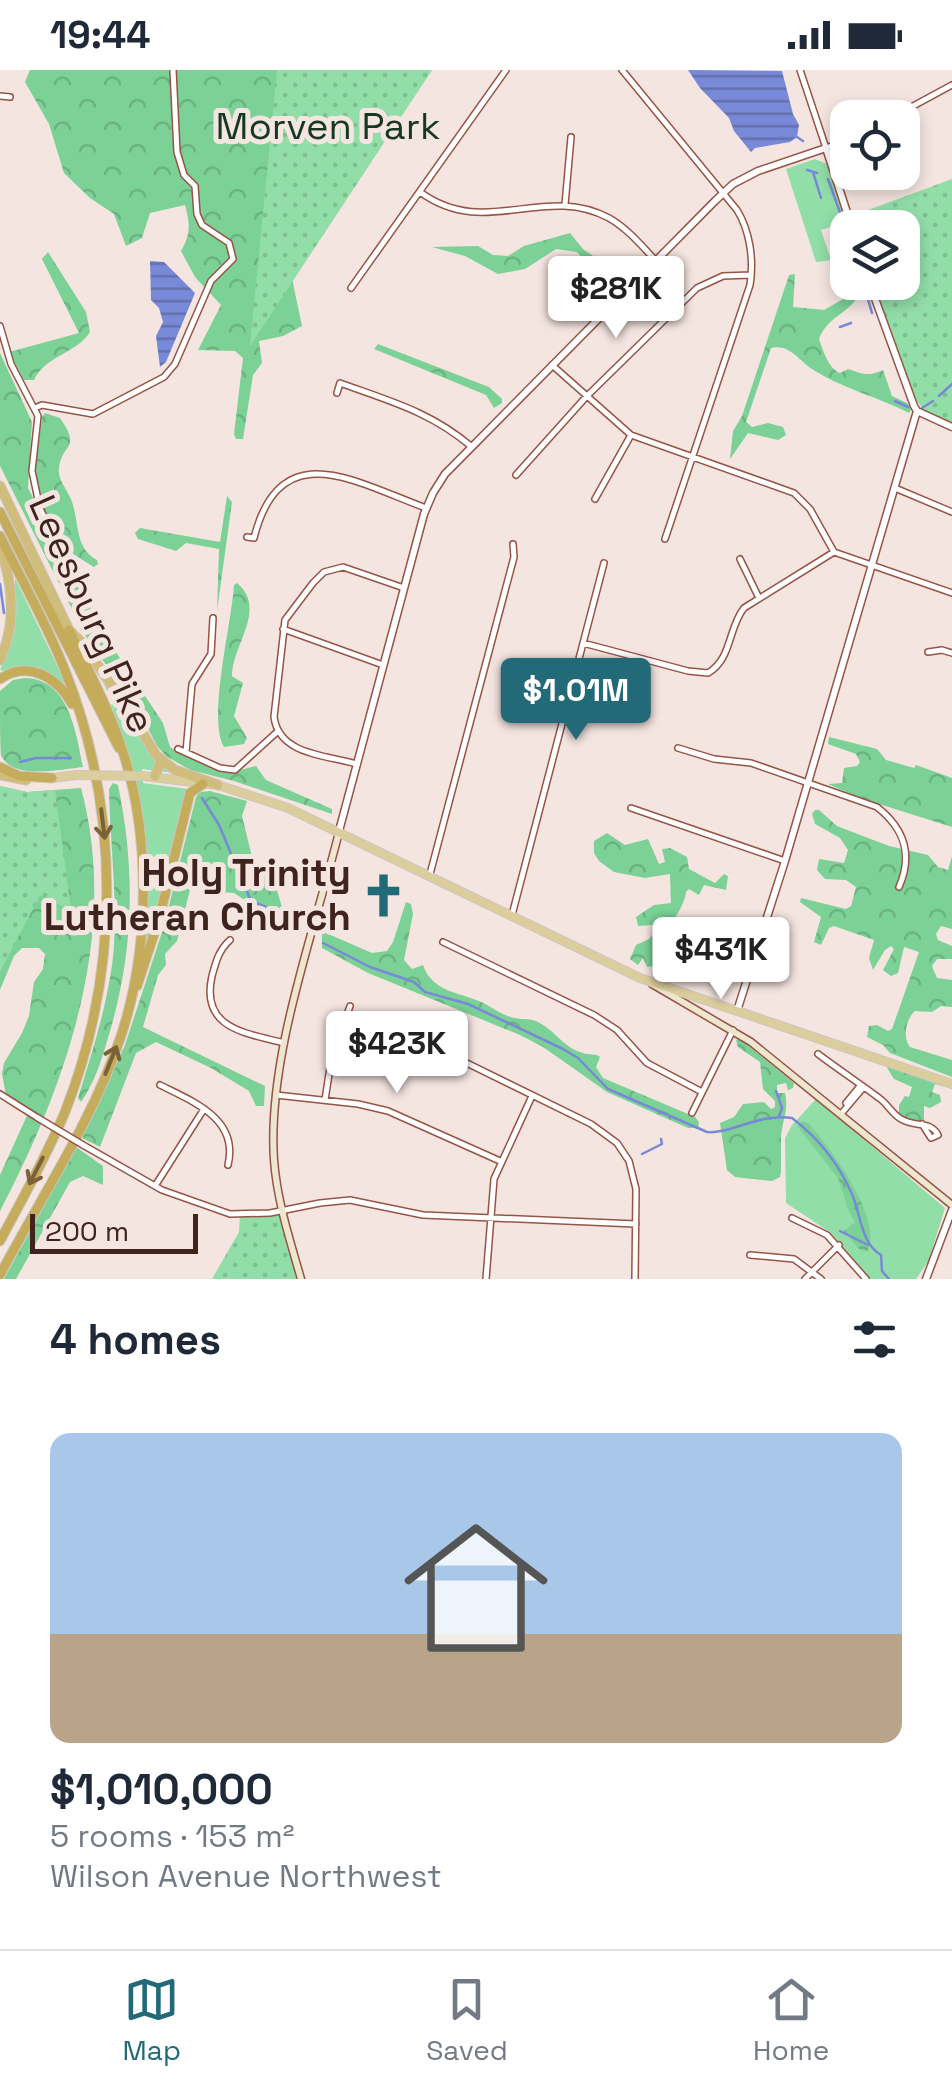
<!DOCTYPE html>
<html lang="en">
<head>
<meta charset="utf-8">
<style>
  body { margin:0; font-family:"Space Grotesk",sans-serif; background:#f2f2f3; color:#1f2937; height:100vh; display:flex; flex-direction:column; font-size:38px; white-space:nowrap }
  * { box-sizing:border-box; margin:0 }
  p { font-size:32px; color:#747a83 }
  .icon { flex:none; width:55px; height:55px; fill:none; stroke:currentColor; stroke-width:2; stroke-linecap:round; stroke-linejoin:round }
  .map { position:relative; height:1209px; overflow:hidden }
  .drawer { display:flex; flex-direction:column; background:#fff; flex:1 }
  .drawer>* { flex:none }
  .buttons { position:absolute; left:830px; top:30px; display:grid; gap:20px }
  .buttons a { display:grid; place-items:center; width:90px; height:90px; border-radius:20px; background:#fff; box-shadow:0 5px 15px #0003; font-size:50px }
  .scale { position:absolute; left:30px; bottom:25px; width:168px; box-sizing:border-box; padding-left:10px; border:5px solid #3f231d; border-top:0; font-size:28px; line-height:35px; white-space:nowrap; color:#3f231d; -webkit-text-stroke:8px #f5e5e1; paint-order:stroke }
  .price { position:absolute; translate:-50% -85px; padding:0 22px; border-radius:10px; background:#fff; color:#222; font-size:32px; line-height:65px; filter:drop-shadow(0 2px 5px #0008) }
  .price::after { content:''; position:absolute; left:50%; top:60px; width:30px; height:22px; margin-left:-15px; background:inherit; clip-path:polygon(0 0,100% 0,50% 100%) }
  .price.selected { background:#236a78; color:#fff }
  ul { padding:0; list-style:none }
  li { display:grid; align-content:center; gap:20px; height:530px; padding:0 50px }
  li span { display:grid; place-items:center; height:310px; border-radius:20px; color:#555 }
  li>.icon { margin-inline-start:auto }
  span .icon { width:180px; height:180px; fill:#fffc; stroke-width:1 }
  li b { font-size:42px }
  h2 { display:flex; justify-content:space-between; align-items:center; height:120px; padding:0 50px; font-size:42px }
  .status { display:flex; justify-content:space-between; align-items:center; height:70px; padding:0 50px; background:#fff; direction:ltr }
  .status svg { height:28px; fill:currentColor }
  .tab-bar { display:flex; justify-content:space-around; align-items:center; height:140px; border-top:2px solid #e0e1e3; background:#fff; font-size:28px; color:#747a83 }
  .tab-bar a { display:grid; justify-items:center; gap:5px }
  .tab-bar .selected { color:#236a78 }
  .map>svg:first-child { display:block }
  .green { fill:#92dea9 }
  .forest { fill:url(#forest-crowns) }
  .park { fill:url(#park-dots) }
  .water { fill:url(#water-rules) }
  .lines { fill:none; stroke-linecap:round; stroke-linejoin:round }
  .stream { stroke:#7889d7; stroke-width:2.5 }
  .minor-casing { stroke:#965446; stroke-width:8 }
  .tertiary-casing { stroke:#965446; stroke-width:9 }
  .secondary-casing { stroke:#965446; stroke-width:9 }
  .primary-casing { stroke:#cdc6c4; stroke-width:10 }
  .trunk-casing { stroke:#cdc6c4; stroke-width:11 }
  .motorway-casing { stroke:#cdc6c4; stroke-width:11 }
  .minor { stroke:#fff; stroke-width:5 }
  .tertiary { stroke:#fff; stroke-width:6 }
  .secondary { stroke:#eee6ce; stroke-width:6 }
  .primary { stroke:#dccd9c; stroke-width:8 }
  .trunk { stroke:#d0bc7b; stroke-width:9 }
  .motorway { stroke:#c5ac5a; stroke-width:9 }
  .minor-bridge-casing { stroke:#965446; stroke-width:8; stroke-linecap:butt }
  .primary-bridge-casing { stroke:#cdc6c4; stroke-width:10; stroke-linecap:butt }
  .minor-bridge { stroke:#fff; stroke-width:5 }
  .primary-bridge { stroke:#dccd9c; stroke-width:8 }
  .oneway { stroke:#7b6138 }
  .labels { text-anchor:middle; stroke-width:10; stroke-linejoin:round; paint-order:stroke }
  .park-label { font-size:38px; fill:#143821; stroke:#f5e5e1 }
  .street-label { font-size:38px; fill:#3f231d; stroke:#f5e5e1 }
  .poi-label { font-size:38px; font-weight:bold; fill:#3f231d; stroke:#f5e5e1; text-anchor:end }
</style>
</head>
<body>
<div class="status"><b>19:44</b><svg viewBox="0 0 49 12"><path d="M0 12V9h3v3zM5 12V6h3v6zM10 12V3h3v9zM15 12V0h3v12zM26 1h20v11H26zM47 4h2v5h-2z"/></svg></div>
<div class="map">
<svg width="952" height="1209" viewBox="0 0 952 1209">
  <defs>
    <pattern id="forest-crowns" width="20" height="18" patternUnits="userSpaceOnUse" patternTransform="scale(2.5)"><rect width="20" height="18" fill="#7bd196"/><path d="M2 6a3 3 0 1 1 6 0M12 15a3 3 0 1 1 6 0" fill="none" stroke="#6bb381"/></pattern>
    <pattern id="park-dots" width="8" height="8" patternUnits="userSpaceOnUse" patternTransform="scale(2.5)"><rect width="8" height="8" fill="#92dea9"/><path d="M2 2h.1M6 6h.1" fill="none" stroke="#7fbe91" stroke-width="1.8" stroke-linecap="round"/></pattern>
    <pattern id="water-rules" width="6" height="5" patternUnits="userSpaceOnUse" patternTransform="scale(2.5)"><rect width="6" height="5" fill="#7889d7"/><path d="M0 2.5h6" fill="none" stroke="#6470ae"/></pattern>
  </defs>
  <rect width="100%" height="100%" fill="#f5e5e1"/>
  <!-- green -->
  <path class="green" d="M815 89 827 94 849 157 846 166 840 154 821 160 831 190 816 192 786 99Z
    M15 508 68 618C35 590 31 609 0 600L15 561Z
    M97 600 131 649 150 684 174 703 142 699 143 713 188 719 161 829 144 880C151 791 143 719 111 635L113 633Z
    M816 1029 945 1138 929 1190 916 1209H870L831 1163 786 1133 785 1068 792 1055Z"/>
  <!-- forest -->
  <path class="forest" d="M30 0H432L292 209 302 256 283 266 259 271 262 293 253 305 243 369H236L234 364 243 288 235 281 198 280 221 235 195 207 181 181C191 164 190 153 185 135L150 143 142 168 126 176 114 144 90 128 64 103 49 54 25 12Z
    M570 163 583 179 602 192 603 199 595 202 577 182 556 179 525 199 498 204 465 186 432 177 478 176 493 185 508 186 524 176Z
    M48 182 86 242 90 262C76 284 46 285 34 310H24L9 282 79 263 42 189Z
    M795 204 793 237 824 240 852 224 859 225C848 244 827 247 819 269 823 280 828 298 840 303L848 299C864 304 867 307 883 300L892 326 907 333 911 339 909 343C878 327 841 318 812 299 798 290 790 274 771 278L746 352 752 357 768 353 783 357 786 365 778 370 748 363 730 389 733 361 742 346 789 205Z
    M378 274 489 317 502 329V333L494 338 486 325 374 279Z
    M0 283 32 352 28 418 108 570 163 653 170 677 184 686 218 699 232 702 256 696 266 710 332 739V744L234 711 190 700 166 686 157 676 140 643 85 565 0 396Z
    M45 343 60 348C82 380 62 372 59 398 57 411 70 422 73 435 79 456 76 479 97 490L98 494 94 497 65 479 54 463 41 432 35 402 42 347Z
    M227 426 232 432 217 541 219 479 186 473 176 481 138 469 135 463 140 458 220 472Z
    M237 513C268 539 232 575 232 606L243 613 234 646 247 668 244 674 224 677C207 649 232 552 234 515Z
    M24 608C69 608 76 662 83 697 62 699 12 711 1 685 0 672 0 636 0 621L13 610Z
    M829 667 877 679 886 690 914 698 916 695 952 708V757L860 728 828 714 842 713 844 698 857 696 860 692 856 684 828 674Z
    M113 713 118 715C136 802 134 883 108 968 102 989 94 1014 81 1032L78 1028C93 979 110 928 114 876 117 823 110 771 109 719Z
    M0 716 27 722 81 718C120 863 67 1013 0 1141V1105L30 1039 6 1025 2 1004 4 993 22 963 29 946 34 912 43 899 45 884 39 878H22L14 886 0 920Z
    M210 721 247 731 242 746 253 791 275 813 283 841 271 860 260 840 234 823 190 820 177 871 165 884 166 895 158 905 143 957 265 1016 264 1036H256L249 1021 211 998 156 972 136 983 100 1077 82 1068 125 975 164 856 196 727 200 722Z
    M815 740H819L837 756 889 776 928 785 938 797 948 800 952 786V859L941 856 936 864 938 870 952 876V889H937L932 896 937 908 952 910V937L941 936 932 942 915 941C906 949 902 967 910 977L952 990V1007L890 983 883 975 867 967 869 956 877 955 888 961 892 959 919 882 904 877 898 903 891 906 883 900 894 879 891 876 885 880 873 900 869 888 874 870 834 856 829 858 821 875 814 872 821 847 800 832 801 828 846 839 851 836 856 817 846 810 825 809 817 800 819 789 844 793 848 780 840 768 815 754 812 744Z
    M607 763 625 775 648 769 659 794 665 792 662 779 670 778 687 787 689 799 715 813 724 804 728 806 726 820 704 815 699 825 689 819 686 822C683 847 650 869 668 894L666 901 655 896 647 897 643 888 638 895 630 889 636 875 649 869 655 862 653 855 638 856 636 847 654 835 671 833 670 804 645 808 614 802 599 791 594 783V771Z
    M406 832 411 834 413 844 404 890 412 899 423 895C432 921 457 922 479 931 491 936 502 946 515 948 523 950 530 948 538 952 562 965 565 984 597 985L600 987 596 997 603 1008 695 1047 699 1052 698 1058H688L607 1022 543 977 520 965 368 903 322 878V863H326L372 883 387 881 393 872Z
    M740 969 794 1013 793 1018 788 1020 786 1013 777 1015V1023H785C789 1040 782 1051 781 1067 781 1078 781 1090 781 1102L780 1107 772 1111 735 1107 727 1100 720 1053 734 1047 743 1034 764 1032 771 1039 775 1037V1031L763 1019 760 992 738 977 736 970Z
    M886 996H888L952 1019 935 1014 932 1022 940 1025 941 1032 930 1038 924 1036V1052L909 1050 899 1043V1035L905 1026 909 1027 912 1017 894 1009Z
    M802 1051 808 1053C830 1077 885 1150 867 1182L859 1179 844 1161 855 1152 849 1142 838 1108 798 1057Z
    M76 1077 103 1096V1115L83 1106 70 1112 16 1209H4Z"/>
  <!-- park -->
  <path class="park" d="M277 0H432L250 276Z
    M952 109V353L925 341 912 325 874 213 902 212V158L856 157 852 146Z
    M0 716 27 722 55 720 71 840 40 825 0 902Z
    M282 1141 301 1209H212L239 1162 240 1145Z"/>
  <!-- water -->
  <path class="water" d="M688 0 782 1 793 44 799 55 797 67 790 72 755 78 751 82 734 61 729 48 700 18Z
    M150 191 164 192 195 223 166 292 160 297 156 266 163 252 159 238 151 230Z"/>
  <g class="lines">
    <!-- stream -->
    <path class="stream" d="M797 67 803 71
      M807 100 817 103
      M813 102 821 128
      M828 109 847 162
      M863 212 872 243
      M840 257 851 253
      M939 326 952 314
      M895 331 908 337
      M922 338 933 331
      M0 514 4 543
      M20 692 36 688H71
      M202 728 219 755 251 831 271 839 286 857 301 863
      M323 873 370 897 414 912 425 922 468 934 563 979 578 988 608 1019 707 1062C731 1064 759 1043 792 1048 817 1067 838 1093 851 1122 861 1142 860 1173 881 1185L882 1201 889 1209
      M776 1021 782 1038 779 1046
      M642 1084 662 1074 661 1069
      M840 1161 868 1175"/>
    <defs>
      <path id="minor" d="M622 0 737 140C750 161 754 190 750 215L665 469
        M800 0 826 78 848 70
        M0 26 10 27
        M891 48 952 15
        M420 122C486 170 543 113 609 148 628 159 641 175 656 191
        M565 135 571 67
        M351 218 506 0
        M0 256 11 294 38 346 32 401 40 439 64 484 78 496
        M552 295 631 365 794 423 810 439 834 482 952 523
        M337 323 340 313C390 331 431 342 472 377
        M35 338 42 335 93 344 164 307 175 294 211 211 233 189 229 173 202 155 197 144 195 116 184 105 177 82 173 0
        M516 405 586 327 697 218 723 206 751 205
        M895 418 952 442
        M595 429 631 365
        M247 467 254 468C280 364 355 412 426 438
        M740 489 758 526
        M283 559 383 595
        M583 573 688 601 708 603C732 589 728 558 744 538L834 482
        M928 582 942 580 952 583
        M678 678 714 689 751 693 877 737C905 759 913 785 899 817
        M178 679 220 698 235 700 277 662
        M186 682 192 614 211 584 213 548
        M357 694C326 685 279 685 274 647L285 550 313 513 324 502 343 497 404 518
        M631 738 785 791
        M430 804 514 487 513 474
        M512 845 604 493
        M230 870C219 880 216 891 212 906 200 959 246 963 284 973
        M443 872 594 945 617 960 647 993 702 1022
        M428 974 591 1054 617 1073 629 1091 636 1119 635 1209
        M818 984C838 999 859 1013 879 1028 888 1034 893 1046 903 1050 916 1057 931 1051 938 1065L931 1068 922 1054
        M160 1015C194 1032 239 1049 228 1095
        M0 1024 38 1048
        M276 1025 358 1034 388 1041 500 1091
        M325 1030 331 991 350 936
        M846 1033 860 1016
        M692 1043 733 960
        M841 1044 863 1018
        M83 1075 162 1120 230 1144 270 1143 320 1133 350 1130 423 1145 636 1154
        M155 1116 204 1039
        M792 1148 827 1165 866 1209
        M750 1185 794 1189 821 1209
        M486 1209 494 1109 532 1026
        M805 1209 839 1175"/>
      <path id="tertiary" d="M869 212 914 336 917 341 952 357
        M339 761 424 444 433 423 445 404 715 131 733 114 758 101 826 78 852 158
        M737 941 785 791 917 341
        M926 1209 952 1140"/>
      <path id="secondary" d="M652 914 751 972 952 1135
        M301 1209C290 1170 277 1131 274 1090 267 988 314 863 339 762"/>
      <path id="primary" d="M143 706 218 715 288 738 640 908 952 1014
        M52 708 76 705"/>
      <path id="trunk" d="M0 416 69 560 83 574 131 643 156 685 175 700 218 715
        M0 477C13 514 17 553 0 590
        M0 705 26 710
        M155 706 161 691"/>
      <path id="motorway" d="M0 442 119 678
        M0 466C22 511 48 556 66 603 121 744 120 902 65 1042 47 1086 22 1129 0 1171
        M0 609C28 590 57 607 72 634
        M0 697 19 706 52 708
        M137 916 159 849 190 723 203 714
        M0 1205C41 1127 93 1050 121 966 150 878 151 766 122 679 108 637 88 599 69 560"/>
    </defs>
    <!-- minor casing -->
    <use href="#minor" class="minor-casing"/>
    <!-- tertiary casing -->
    <use href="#tertiary" class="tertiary-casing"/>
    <!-- secondary casing -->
    <use href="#secondary" class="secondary-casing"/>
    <!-- primary casing -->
    <use href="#primary" class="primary-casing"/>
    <!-- trunk casing -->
    <use href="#trunk" class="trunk-casing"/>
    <!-- motorway casing -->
    <use href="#motorway" class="motorway-casing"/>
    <!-- minor -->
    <use href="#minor" class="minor"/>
    <!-- tertiary -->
    <use href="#tertiary" class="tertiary"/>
    <!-- secondary -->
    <use href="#secondary" class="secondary"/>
    <!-- primary -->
    <use href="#primary" class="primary"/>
    <!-- trunk -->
    <use href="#trunk" class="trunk"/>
    <!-- motorway -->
    <use href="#motorway" class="motorway"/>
    <defs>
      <path id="minor-bridge" d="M38 1048 83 1075"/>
      <path id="primary-bridge" d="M76 705 143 706"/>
    </defs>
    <!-- minor-bridge casing -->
    <use href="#minor-bridge" class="minor-bridge-casing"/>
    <!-- primary-bridge casing -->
    <use href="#primary-bridge" class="primary-bridge-casing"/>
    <!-- minor-bridge -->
    <use href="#minor-bridge" class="minor-bridge"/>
    <!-- primary-bridge -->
    <use href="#primary-bridge" class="primary-bridge"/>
  </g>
  <!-- one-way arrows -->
  <defs><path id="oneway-shaft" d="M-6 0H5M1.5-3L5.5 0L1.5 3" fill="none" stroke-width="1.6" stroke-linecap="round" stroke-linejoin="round" transform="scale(2.5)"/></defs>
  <g class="oneway">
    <use href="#oneway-shaft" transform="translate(103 754) rotate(83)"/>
    <use href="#oneway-shaft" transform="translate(111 990) rotate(-68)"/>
    <use href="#oneway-shaft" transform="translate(36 1101) rotate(117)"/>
  </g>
  <!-- icons -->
  <defs>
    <symbol id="church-bare" viewBox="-9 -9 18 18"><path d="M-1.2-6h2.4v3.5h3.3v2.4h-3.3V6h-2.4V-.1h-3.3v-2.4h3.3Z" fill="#236a78" stroke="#f5e5e1" stroke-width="2.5" paint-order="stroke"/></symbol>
  </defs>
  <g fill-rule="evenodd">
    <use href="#church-bare" x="352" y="794" width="63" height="63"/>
  </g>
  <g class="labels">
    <!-- park labels -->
    <g class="park-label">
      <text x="328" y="69">Morven Park</text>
    </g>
    <!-- street labels -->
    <g class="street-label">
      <text transform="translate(92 544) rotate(66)" y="13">Leesburg Pike</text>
    </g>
    <!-- poi labels -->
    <g class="poi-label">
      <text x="351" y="816">Holy Trinity<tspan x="351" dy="44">Lutheran Church</tspan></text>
    </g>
  </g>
</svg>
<div class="buttons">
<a><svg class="icon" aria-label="locate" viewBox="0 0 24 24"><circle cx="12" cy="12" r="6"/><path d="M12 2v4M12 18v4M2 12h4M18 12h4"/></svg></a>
<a><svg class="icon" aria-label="layers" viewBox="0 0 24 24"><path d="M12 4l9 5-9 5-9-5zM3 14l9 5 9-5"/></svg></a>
</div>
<div class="scale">200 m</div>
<b class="price" style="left:616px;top:271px">$281K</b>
<b class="price selected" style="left:576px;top:673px">$1.01M</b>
<b class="price" style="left:721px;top:932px">$431K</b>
<b class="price" style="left:397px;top:1026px">$423K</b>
</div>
<section class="drawer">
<h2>4 homes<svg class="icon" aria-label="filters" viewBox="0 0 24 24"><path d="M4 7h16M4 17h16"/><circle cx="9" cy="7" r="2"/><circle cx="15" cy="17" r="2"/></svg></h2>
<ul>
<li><span style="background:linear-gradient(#a9c7e8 65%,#b9a48a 0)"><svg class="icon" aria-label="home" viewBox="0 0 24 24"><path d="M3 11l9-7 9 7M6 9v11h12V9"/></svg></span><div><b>$1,010,000</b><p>5 rooms · 153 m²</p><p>Wilson Avenue Northwest</p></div></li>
</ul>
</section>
<nav class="tab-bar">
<a class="selected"><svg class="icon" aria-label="map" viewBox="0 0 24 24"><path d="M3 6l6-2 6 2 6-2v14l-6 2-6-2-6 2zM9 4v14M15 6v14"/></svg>Map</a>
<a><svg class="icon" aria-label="saved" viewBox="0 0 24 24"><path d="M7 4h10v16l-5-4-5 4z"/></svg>Saved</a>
<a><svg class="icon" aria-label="home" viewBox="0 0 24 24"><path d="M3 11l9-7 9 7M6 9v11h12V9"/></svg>Home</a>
</nav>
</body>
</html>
